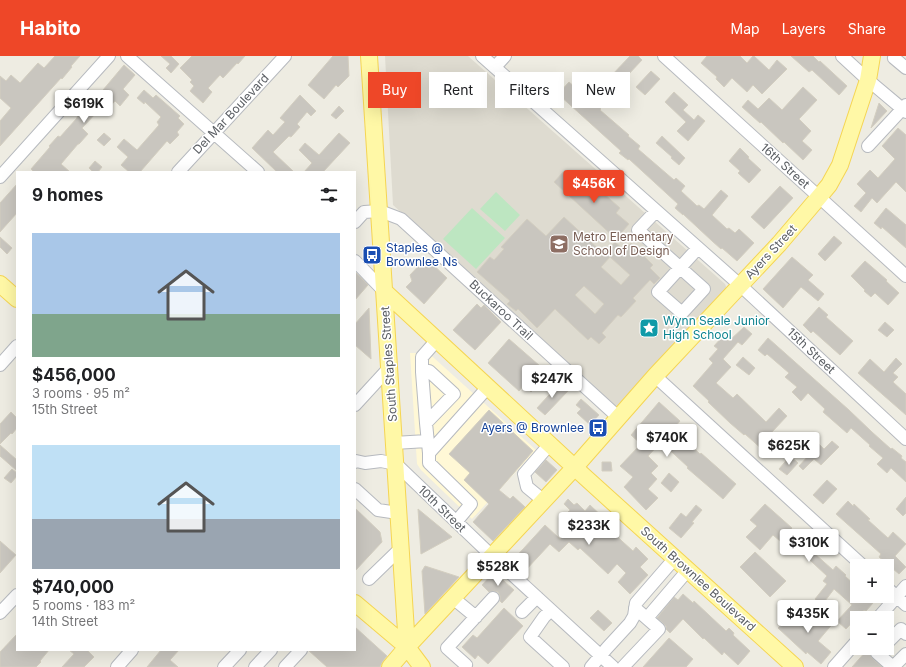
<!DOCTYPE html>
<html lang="en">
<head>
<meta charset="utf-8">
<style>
  body { margin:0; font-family:Inter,sans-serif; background:#f6f6f6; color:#202124; height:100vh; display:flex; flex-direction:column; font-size:15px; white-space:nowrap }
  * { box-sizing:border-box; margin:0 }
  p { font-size:13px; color:#757577 }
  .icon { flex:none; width:22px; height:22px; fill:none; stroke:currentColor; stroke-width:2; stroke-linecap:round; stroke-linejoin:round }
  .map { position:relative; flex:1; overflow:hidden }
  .side { position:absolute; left:16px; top:115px; width:340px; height:480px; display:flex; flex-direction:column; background:#fff; border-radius:0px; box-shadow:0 4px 16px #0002 }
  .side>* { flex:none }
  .banner { position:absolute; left:368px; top:16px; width:380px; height:36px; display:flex; gap:8px }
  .fabs { position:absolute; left:850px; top:503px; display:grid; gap:8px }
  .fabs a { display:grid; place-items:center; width:44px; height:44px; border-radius:0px; background:#fff; box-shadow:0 4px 16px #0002; font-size:20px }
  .price { position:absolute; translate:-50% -34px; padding:0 9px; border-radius:4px; background:#fff; color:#222; font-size:13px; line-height:26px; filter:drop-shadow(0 1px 2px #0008) }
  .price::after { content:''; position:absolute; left:50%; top:24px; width:12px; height:9px; margin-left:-6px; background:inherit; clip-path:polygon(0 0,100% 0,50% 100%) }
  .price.current { background:#ee4728; color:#fff }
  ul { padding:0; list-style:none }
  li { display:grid; align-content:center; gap:8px; height:212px; padding:0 16px }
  li span { display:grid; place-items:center; height:124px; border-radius:0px; color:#555 }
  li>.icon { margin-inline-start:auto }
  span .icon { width:72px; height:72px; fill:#fffc; stroke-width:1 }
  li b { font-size:17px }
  h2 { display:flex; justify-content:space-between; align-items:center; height:48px; padding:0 16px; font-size:17px }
  .pill { padding:0 14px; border-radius:0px; background:#fff; box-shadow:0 4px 16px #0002; font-size:14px; line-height:36px }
  .pill.current { background:#ee4728; color:#fff }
  header { display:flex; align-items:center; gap:24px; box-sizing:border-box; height:56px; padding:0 20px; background:#ee4728; color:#fff }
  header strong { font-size:19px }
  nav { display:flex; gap:22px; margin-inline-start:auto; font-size:14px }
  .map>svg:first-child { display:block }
  .commercial { fill:#fff8d6 }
  .education { fill:#dedbd0 }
  .green { fill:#bde6c1 }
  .building { fill:#c9c6bf; stroke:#d3cec0; fill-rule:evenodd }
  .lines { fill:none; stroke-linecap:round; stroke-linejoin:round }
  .minor-casing { stroke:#b7babf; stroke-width:14 }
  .major-casing { stroke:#f5d553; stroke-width:18 }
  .minor { stroke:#fff; stroke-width:12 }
  .major { stroke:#fff8a6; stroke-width:16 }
  .labels { text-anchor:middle; stroke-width:3; stroke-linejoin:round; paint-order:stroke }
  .street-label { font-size:12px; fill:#5a5e63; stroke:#fff }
  .education-label { font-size:12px; fill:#785e54; stroke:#fff; text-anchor:start }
  .transit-label { font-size:12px; fill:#164399; stroke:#fff; text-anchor:start }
  .culture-label { font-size:12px; fill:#0d838f; stroke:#fff; text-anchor:start }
</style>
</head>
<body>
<header>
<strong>Habito</strong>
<nav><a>Map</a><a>Layers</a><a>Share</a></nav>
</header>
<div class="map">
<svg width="906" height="611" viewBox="0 0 906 611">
  <rect width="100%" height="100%" fill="#eeece2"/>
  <!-- commercial -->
  <path class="commercial" d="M424 293 536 394 472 463 421 414 417 408 410 297H420Z"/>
  <!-- education -->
  <path class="education" d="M385 0H468L725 228 727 233 616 352 393 149Z"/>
  <!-- green -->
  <path class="green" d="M496 136 520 159 505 175 480 153Z
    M472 152 505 182 476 213 443 183Z"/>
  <!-- building -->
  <path class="building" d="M55 0H80L71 10 72 11 62 23 61 22 0 90V65L11 52 0 42V20L6 25 11 19 20 27 38 7 44 12Z
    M161 0H171L179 8 171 17 166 12 170 8Z
    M192 0H245L238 8 237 7 223 22 220 19 208 32 212 36 203 47 190 35 194 30 190 26 192 24 180 12Z
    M333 0H348L349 20 338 31 336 29 324 43 308 29Z
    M630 0H638L642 4 626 21 624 19 613 32 604 26 610 19 611 20Z
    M707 0H740L747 7 753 0H754L769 14 777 4 787 13 762 38 753 29 747 36 732 22 724 31 716 23 717 21 701 7Z
    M791 0H813L819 6 820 5 847 30 839 39 812 14 809 16Z
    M124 9 135 19 123 33 129 39 120 50 115 45 102 59 98 55 82 72 88 78 79 88H78L61 108 70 116H34L31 113 50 91 49 90 58 80 60 81 77 62V61L103 34Z
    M651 15 660 23 645 39 636 31Z
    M569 26 583 38 584 37 595 47 601 53 600 54 629 79 628 80 640 90 638 93 674 124 676 122 685 130 681 135 697 150 699 149 704 153 721 134 728 140 712 159 727 173 729 172 735 177 739 173 754 187 737 205 722 192 721 193 712 185 683 158V159L675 152 678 148 629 103 628 104 619 97 621 95 558 38Z
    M803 31 817 44 799 63 811 75 802 85 812 94 803 104 784 86 783 87 761 66 760 67 742 51 748 44 758 53 769 42 782 54Z
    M144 34 153 42 156 39 180 60 178 62 184 68 177 76 179 79 170 88 167 85 140 116H129L121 109 128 101 117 91 124 83 137 94 159 69 157 66 161 61 145 46 144 48 137 42Z
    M674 36 688 49 683 54 694 64 698 59 705 65 688 85 677 75 686 66 665 46Z
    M300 39 316 55 311 60 307 56 297 68 300 71 291 81 289 80 273 96 294 116H277L252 92 268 74 273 79 285 66 280 62Z
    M879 47 887 55 871 72Z
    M339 50 344 55 336 63 331 59Z
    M898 72 906 79V136L896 126 877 147 872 142 861 156 854 150 866 137 857 128 870 114 878 122 895 103 882 90Z
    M104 77 111 83 104 90 97 84Z
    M339 77 350 87 323 116H304L312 107 299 94 305 87 319 99Z
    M662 80 685 102 679 109 671 102 672 101 656 87Z
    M740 92 749 101 748 102 761 114 749 127 738 117 740 115 729 105Z
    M95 105 102 111 98 116H93L89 112Z
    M565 114 583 130 585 128 599 140 602 136 620 152 616 157 629 168 616 183 554 126Z
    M17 128V157L0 176V147Z
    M780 130 793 142 764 173 751 161Z
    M886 152 906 169V192L882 171 881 173 874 167Z
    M564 161 604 198 615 186 624 194 631 187 653 209 650 212 660 222 654 228 650 224 633 242 636 245 621 261 618 259 602 277 606 281 599 288 591 281 588 284 555 253 537 272 518 253 516 255 507 248 510 245 477 216 490 201 494 204 504 193 501 191 527 163 546 180ZM610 201 630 219 621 229 601 211ZM584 230 604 248 595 258 575 239Z
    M834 180 842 187 825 205 818 198Z
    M0 181 12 192 7 198 0 191Z
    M792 201 813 219 808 224 824 238 818 245 801 231 783 252 763 233Z
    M426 202 447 222 424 248 406 231 412 225 410 219Z
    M865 205 887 224 886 225 899 237 888 249 875 237 871 241 864 235 865 234 851 220Z
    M355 216 368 229 355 244Z
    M477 248 481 252 484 249 501 266 475 294 453 274Z
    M819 251 828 259 826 261 853 285 840 299 813 275 811 277 803 269Z
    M369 252 371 303 355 289V268Z
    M885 266 894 274 887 281 878 274Z
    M744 271 752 278 742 289 738 286 723 303 731 311 716 327 733 342 737 338 766 366 779 352 787 360 772 376 776 380 763 394 745 378 744 379 730 367 708 346 709 345 693 330 713 307 709 303 718 293 714 290 723 280 729 285Z
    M768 282 849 354 872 376 891 393 892 392 902 400 901 402 906 406V426L891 412 887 417 877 408 883 402 869 390 870 389 851 372 847 377 823 356 825 353 808 337 801 345 792 336 797 331 785 321 789 317 767 298 765 300 758 294Z
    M509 283 548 317 531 336 524 329 519 335 488 307Z
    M743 301 755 312 749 319 736 309Z
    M896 302 902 308 893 317 898 321 893 326 906 338V359L858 317 870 303 884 316Z
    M559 328 568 335 545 359 537 352Z
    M581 343 599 359 590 369 577 357 581 353 576 349Z
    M659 346 680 365 673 373 700 398 701 397 736 428 723 443 687 412 688 411 661 386 648 400 658 410 651 417 657 423 648 433 658 442 646 454 624 431 633 421 620 410 641 388 631 379Z
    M489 354 533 395 499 434 510 443 513 440 525 451 493 485 473 466 489 448 464 424 470 417 449 398Z
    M11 356 17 362V372L12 378 11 377 0 388V368Z
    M832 385 839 391 821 409 814 403 803 414 799 410 819 388 824 393Z
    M0 389 17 404V415L0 400Z
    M790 400 798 407 787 419 779 413Z
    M546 404 557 414 546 426 535 416Z
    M602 406H611L612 415H602Z
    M12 413 17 417V420L11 427 4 422Z
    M669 417 679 426 671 436 661 427Z
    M827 424 837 433 823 448 813 439Z
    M906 441V457L903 460 896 453Z
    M568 443 574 449 577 447 585 455 590 449 606 464 602 467 633 495 636 491 648 503 640 511 648 519 630 538 618 526 626 517 617 508 608 518 580 492 578 494 569 486 559 496 550 488 524 516 513 504 545 469 560 483 572 469 563 461 570 454 564 448Z
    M848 445 853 450 854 448 870 463 868 464 888 482 893 476 906 488 895 500 906 511 899 518 879 501 881 498 836 458Z
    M765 448 792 472 791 473 817 496 815 498 833 514 836 510 846 519 845 520 857 531V540H865L873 547 866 555 864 554 846 573 837 565 852 549 834 533 822 549 815 543 827 528 823 525 827 520 799 494 784 481 780 485 773 479 760 494 746 481 757 470 750 464Z
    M696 449 702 454 692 466 694 467 681 482 669 472 681 457 686 461Z
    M355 452 380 476 382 486 355 515Z
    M418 453 452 481 421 498Z
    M0 485 16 499 0 517Z
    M755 496 786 525 770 541 740 511Z
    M425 510 459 521 425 558 422 515Z
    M494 516 514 534 502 547 500 545V540L498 536 494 535 489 536 482 529Z
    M683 538 693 547 694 545 726 575 729 572 734 577 733 579 750 595 738 609 724 596 722 599 704 582 703 583 683 563 670 577 666 573V570L664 568 657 562 674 541 678 544Z
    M504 552 523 570 488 608 478 599 475 603 462 591 473 579 477 582Z
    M598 554 612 567 604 575 590 562Z
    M795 555 810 568 822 555 834 566 818 585 831 596 821 608 807 596 806 598 778 572Z
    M355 571 387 600 383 605 380 611H327L308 594H355Z
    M17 578V594H49L40 605 41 606 36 611H0V596Z
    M669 582 693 603 686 611H643Z
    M69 594H87L94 601 84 611H62L74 598Z
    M161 594H179L170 604 178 611H147Z
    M867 594 870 597 872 602 882 611H852Z"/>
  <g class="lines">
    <defs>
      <path id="minor" d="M127 0 258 116
        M482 0 740 229 906 383
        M664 0 906 220
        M842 0 868 24 906 56
        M895 0 894 2 906 12
        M495 11 505 0
        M868 90 906 49
        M178 116 285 0
        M0 121 109 0
        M656 155 638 174 704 233 682 257 658 236 698 192
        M355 166 364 156 380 155 401 163 618 361
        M355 205 384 235
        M0 309 17 290
        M422 316 426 367
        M655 320 863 510
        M355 349 389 312
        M394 387 427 385
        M429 397 426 367 454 338 429 315 422 316V301L437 284
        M355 406 356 405 365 407 381 405 396 408 492 500 613 611
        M355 433 378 454 398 457
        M544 445 527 431 524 418 550 388
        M456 466 471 448 429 407V397L488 331
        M369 523 400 493
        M887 532 906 549
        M453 542 476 561
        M551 554 544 561 530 581 563 611
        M522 556 537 541
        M0 557 17 539
        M647 562 688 514
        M878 562 906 530
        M887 587 901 573 906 578
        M877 597 893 611 906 598
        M117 611 132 594
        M224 611 240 594
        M255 611 271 594
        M285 611 301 594
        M465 611 466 609 447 592 493 542
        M591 611 607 592 630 567 634 560 636 547 675 502
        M623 611 659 573 635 552
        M834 611 857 585"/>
      <path id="major" d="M369 0 407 591 422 611
        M0 228 17 243
        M384 235 585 421 795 611
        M355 547 407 591
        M390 611 407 591 575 411 655 320 779 188 819 141 829 129 840 109 868 24 872 0"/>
    </defs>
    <!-- minor casing -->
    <use href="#minor" class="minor-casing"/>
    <!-- major casing -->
    <use href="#major" class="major-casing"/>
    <!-- minor -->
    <use href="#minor" class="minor"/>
    <!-- major -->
    <use href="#major" class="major"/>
  </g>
  <!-- icons -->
  <defs>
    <symbol id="school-square" viewBox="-11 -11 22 22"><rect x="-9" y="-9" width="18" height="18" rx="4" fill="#8d6e63" stroke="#fff"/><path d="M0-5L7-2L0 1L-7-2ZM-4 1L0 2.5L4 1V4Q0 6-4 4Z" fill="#fff"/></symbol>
    <symbol id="bus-square" viewBox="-11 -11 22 22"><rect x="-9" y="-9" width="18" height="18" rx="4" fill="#1a4fb4" stroke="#fff"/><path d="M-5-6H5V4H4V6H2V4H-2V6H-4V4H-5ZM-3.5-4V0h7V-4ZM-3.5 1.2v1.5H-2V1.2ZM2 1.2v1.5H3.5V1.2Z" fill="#fff"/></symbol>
    <symbol id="sight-square" viewBox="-11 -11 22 22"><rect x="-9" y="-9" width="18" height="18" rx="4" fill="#0f9aa8" stroke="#fff"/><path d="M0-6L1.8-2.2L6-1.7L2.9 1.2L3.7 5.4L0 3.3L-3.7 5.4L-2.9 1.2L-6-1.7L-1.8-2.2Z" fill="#fff"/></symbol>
  </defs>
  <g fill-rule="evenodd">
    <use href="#school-square" x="548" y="177" width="22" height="22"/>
    <use href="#bus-square" x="361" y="188" width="22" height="22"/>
    <use href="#sight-square" x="638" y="261" width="22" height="22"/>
    <use href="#bus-square" x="587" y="361" width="22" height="22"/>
  </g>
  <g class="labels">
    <!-- street labels -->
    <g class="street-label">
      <text transform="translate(231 58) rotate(-47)" y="4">Del Mar Boulevard</text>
      <text transform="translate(785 110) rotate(42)" y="4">16th Street</text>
      <text transform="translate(771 196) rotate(-47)" y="4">Ayers Street</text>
      <text transform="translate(501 254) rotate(43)" y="4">Buckaroo Trail</text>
      <text transform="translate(811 295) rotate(43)" y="4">15th Street</text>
      <text transform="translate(389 308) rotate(-94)" y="4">South Staples Street</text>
      <text transform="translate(442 453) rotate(44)" y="4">10th Street</text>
      <text transform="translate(698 523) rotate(42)" y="4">South Brownlee Boulevard</text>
    </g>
    <!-- education labels -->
    <g class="education-label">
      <text x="573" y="185">Metro Elementary<tspan x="573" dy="14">School of Design</tspan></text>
    </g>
    <!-- transit labels -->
    <g class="transit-label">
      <text x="386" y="196">Staples @<tspan x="386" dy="14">Brownlee Ns</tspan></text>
      <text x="584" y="376" text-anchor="end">Ayers @ Brownlee</text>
    </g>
    <!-- culture labels -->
    <g class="culture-label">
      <text x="663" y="269">Wynn Seale Junior<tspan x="663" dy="14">High School</tspan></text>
    </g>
  </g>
</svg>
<div class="fabs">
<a>+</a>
<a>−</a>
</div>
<b class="price" style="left:84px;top:68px">$619K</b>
<b class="price current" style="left:594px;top:148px">$456K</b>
<b class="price" style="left:552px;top:343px">$247K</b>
<b class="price" style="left:667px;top:402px">$740K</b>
<b class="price" style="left:789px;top:410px">$625K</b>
<b class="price" style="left:589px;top:490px">$233K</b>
<b class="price" style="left:809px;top:507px">$310K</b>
<b class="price" style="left:498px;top:531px">$528K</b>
<b class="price" style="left:808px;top:578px">$435K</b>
<div class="banner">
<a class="pill current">Buy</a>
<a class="pill">Rent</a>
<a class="pill">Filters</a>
<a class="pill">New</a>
</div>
<section class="side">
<h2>9 homes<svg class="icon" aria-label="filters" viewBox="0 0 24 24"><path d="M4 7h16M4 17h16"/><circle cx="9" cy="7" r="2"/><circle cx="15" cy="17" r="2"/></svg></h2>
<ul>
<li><span style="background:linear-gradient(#a9c7e8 65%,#7fa58c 0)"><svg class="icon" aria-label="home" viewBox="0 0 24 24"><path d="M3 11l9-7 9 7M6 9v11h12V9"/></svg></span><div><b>$456,000</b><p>3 rooms · 95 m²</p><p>15th Street</p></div></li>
<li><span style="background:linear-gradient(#bfe0f5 60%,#9aa5b1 0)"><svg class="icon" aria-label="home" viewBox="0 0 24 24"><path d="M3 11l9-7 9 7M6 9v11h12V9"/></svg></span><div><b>$740,000</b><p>5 rooms · 183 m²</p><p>14th Street</p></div></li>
</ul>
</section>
</div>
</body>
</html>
